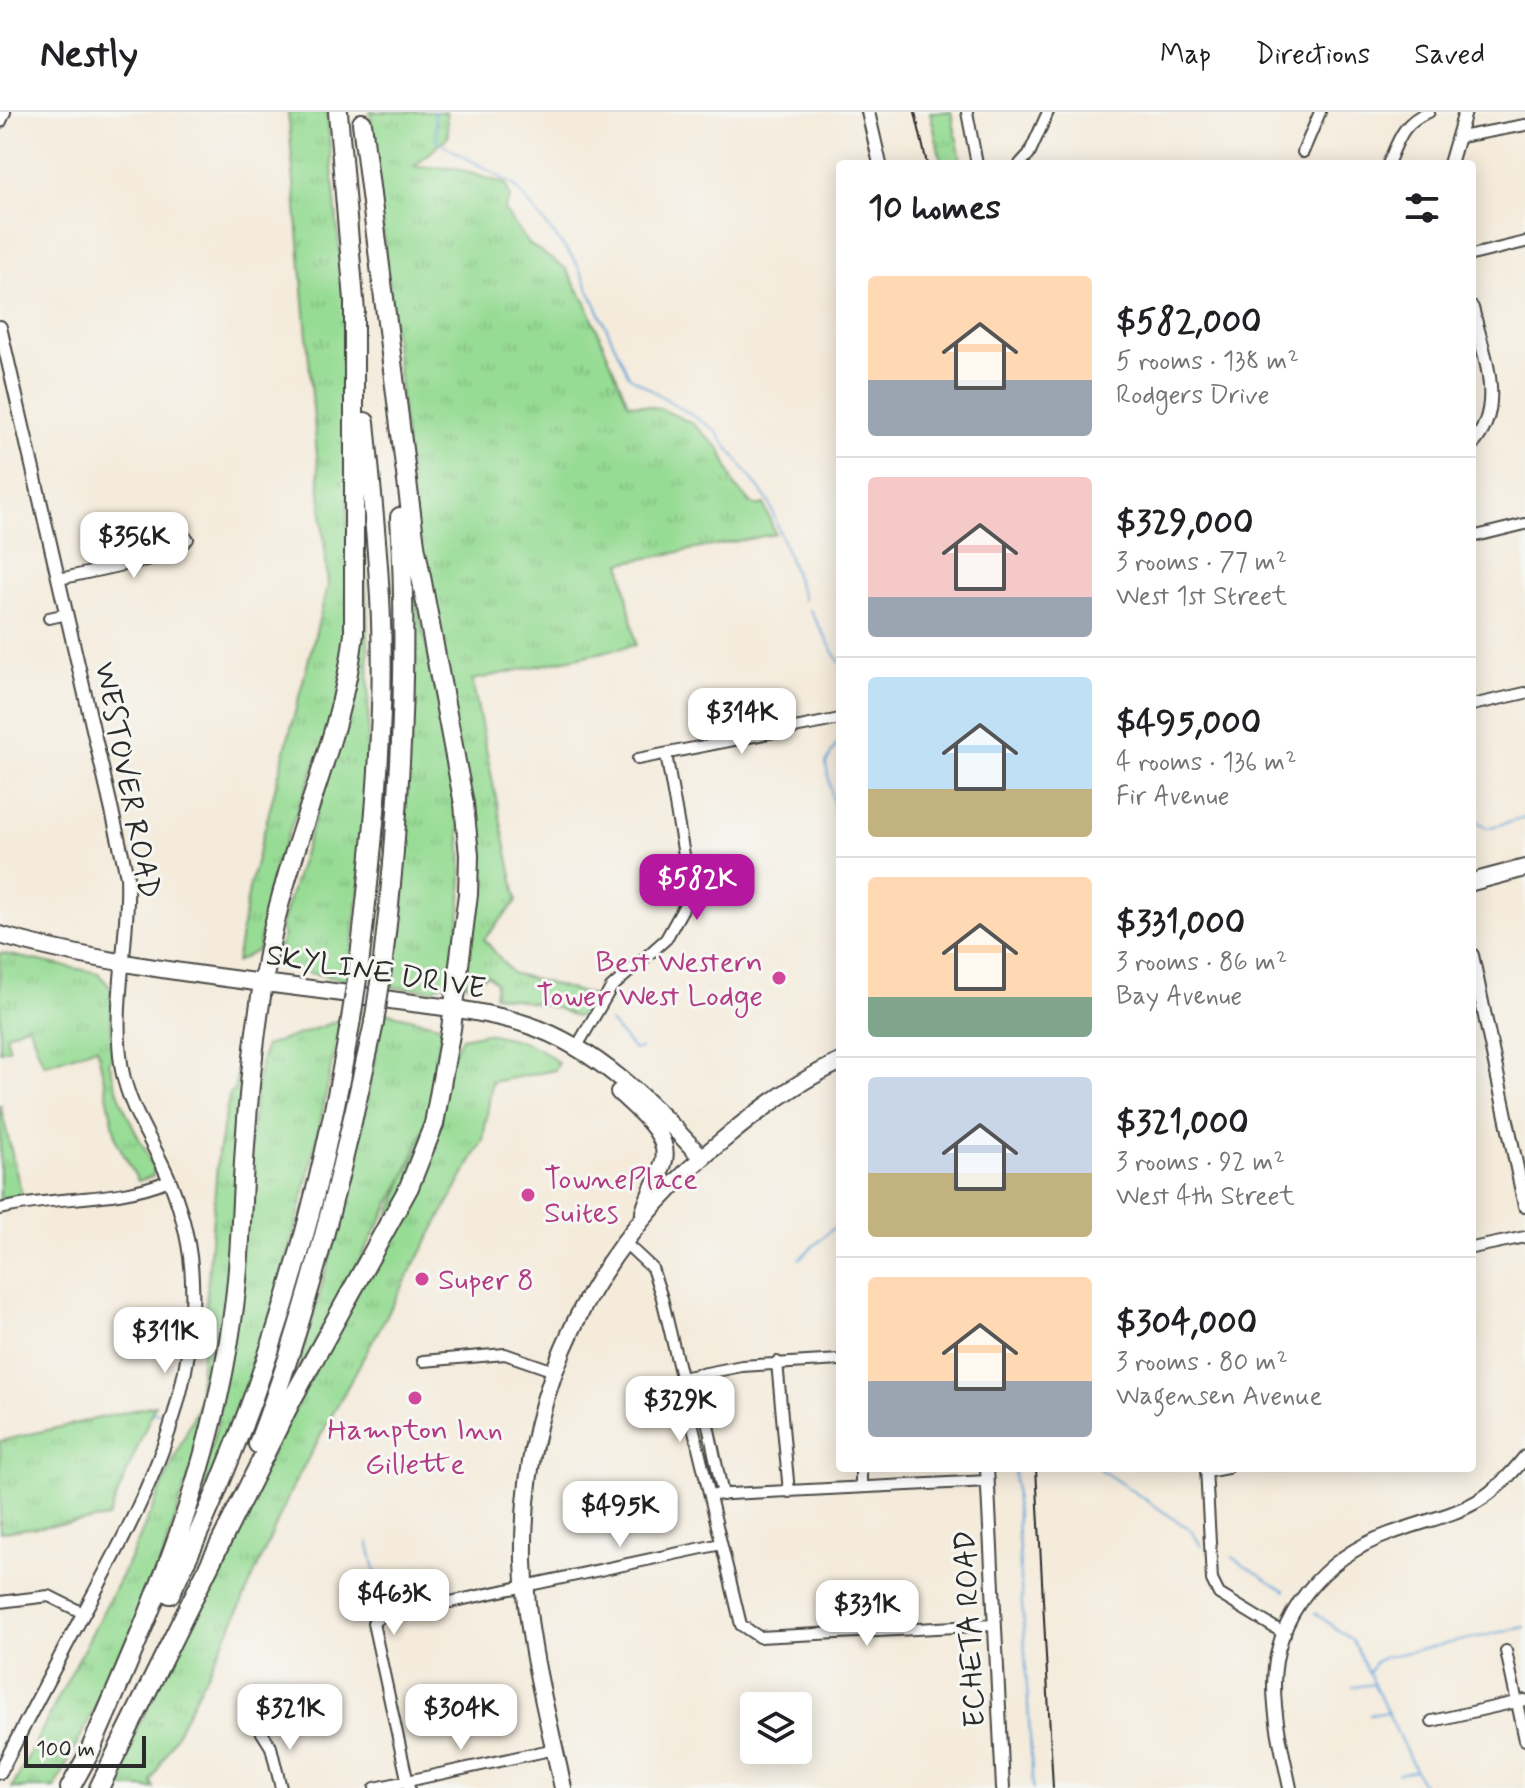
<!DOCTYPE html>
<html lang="en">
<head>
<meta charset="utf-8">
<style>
  body { margin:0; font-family:Mynerve,sans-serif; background:#f6f6f6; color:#202124; height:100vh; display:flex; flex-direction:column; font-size:30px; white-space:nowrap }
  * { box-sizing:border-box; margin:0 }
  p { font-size:26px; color:#757577 }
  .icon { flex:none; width:44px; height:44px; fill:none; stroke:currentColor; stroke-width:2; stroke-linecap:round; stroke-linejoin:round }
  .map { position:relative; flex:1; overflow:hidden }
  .sheet { position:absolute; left:836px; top:48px; width:640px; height:1312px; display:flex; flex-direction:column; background:#fff; border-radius:8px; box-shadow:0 4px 20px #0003 }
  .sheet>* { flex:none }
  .controls { position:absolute; left:740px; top:1580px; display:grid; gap:16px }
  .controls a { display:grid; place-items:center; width:72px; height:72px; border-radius:8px; background:#fff; box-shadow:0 4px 20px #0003; font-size:40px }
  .scale { position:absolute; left:24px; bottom:20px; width:122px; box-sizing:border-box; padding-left:8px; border:4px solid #2b2b2b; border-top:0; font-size:22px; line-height:28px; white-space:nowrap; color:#2b2b2b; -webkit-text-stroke:6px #f6f6f2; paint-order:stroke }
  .price { position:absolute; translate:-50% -68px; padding:0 18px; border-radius:16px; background:#fff; color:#222; font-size:26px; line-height:52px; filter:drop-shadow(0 2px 4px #0008) }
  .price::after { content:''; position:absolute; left:50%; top:48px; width:24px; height:18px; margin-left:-12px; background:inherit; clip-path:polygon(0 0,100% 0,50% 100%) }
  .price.current { background:#b5179e; color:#fff }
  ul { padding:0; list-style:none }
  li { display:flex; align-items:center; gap:24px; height:200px; padding:0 32px }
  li+li { border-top:2px solid #e0e0e0 }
  li span { display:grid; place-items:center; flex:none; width:224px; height:160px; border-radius:8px; color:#555 }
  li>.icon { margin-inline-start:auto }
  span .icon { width:96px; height:96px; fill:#fffc; stroke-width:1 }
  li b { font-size:34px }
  h2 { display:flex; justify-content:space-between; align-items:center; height:96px; padding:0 32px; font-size:34px }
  header { display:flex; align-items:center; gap:48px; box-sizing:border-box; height:112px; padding:0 40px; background:#fff; border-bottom:2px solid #e0e0e0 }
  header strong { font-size:38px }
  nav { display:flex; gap:44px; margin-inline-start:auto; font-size:28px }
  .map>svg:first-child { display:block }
  .grass { fill:url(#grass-tufts); stroke:#618460; stroke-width:2 }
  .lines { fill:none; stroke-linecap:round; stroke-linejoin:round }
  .stream { stroke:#64a4d7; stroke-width:2 }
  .minor-casing { stroke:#494845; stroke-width:14 }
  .tertiary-casing { stroke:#494845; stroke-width:16 }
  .primary-casing { stroke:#494845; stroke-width:20 }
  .motorway-casing { stroke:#494845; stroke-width:22 }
  .minor { stroke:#fff; stroke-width:10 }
  .tertiary { stroke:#fff; stroke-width:12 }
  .primary { stroke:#fff; stroke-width:16 }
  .motorway { stroke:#fff; stroke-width:18 }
  .rail { stroke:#2b2b2b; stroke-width:2 }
  .motorway-bridge-casing { stroke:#494845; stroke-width:22; stroke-linecap:butt }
  .motorway-bridge { stroke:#fff; stroke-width:18 }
  .hotel-dot { fill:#d1479c; stroke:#f6f6f2; stroke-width:3 }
  .labels { text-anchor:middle; stroke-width:6; stroke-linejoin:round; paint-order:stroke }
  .street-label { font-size:30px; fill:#2b2b2b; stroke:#f6f6f2 }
  .hotel-label { font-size:30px; fill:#b23c85; stroke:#f6f6f2; text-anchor:start }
</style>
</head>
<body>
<header>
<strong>Nestly</strong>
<nav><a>Map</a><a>Directions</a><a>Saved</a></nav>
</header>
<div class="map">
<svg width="1525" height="1676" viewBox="0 0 1525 1676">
  <defs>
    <pattern id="grass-tufts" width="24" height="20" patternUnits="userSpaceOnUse" patternTransform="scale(2)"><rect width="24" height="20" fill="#97dc94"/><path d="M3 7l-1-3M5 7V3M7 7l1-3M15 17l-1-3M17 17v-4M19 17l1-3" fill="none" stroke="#82bd80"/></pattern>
  </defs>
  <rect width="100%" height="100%" fill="#f6f6f2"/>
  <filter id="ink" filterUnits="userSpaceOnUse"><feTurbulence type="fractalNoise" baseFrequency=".0125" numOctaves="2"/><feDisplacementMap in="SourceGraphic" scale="16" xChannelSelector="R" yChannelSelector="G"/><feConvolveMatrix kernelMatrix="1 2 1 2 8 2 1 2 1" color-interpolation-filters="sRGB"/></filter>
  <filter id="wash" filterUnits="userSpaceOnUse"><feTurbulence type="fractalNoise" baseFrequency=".006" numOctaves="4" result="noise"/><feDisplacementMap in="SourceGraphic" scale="32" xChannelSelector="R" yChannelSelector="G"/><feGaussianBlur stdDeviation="1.8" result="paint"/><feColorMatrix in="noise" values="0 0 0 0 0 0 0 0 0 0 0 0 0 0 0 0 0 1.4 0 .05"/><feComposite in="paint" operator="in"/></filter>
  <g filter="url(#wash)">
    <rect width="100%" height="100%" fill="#f4ebdb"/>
    <!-- grass -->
    <path class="grass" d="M288 0H327L347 220 348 524 336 601 275 755 258 838 236 850 249 777 328 473Z
      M370 0H446L448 25 414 55 454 56 506 72 510 86 504 98 529 132 565 156 586 191 628 291 659 296 692 311 721 338 736 376 755 394 764 392 775 422 621 451 636 533 472 568 517 789 484 827 512 861 595 884 585 902 575 905 557 896 494 883 496 871 488 863 465 873 473 742 417 435Z
      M930 0H951L962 52H942Z
      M362 403C373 558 372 714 347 868L283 856 275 844 284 824 280 816 342 619Z
      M410 475H414C438 597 486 746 447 869L432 878 388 875C405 741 415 610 410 475Z
      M0 841 98 861 111 876 112 946 109 949C117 986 136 1022 155 1056L153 1064 138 1069 117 1030 97 935 44 953 28 912 6 923 10 936 0 939Z
      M247 885 252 896 234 1133 213 1290 149 1487 55 1676H12L130 1447 202 1285 199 1278 218 1041 230 980H234Z
      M384 900 439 913 443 918 436 943 432 996 420 1036 295 1268 350 1074Z
      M340 908C310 1077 267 1251 191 1406L217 1313 257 968 265 934Z
      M486 921C515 927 538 931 558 951L555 958 492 970 483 1028 293 1374 233 1511 152 1669 154 1676H106L199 1497 257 1368 364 1167 456 935 462 926Z
      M0 992 22 1084 0 1090Z
      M155 1293 108 1406 0 1420V1329Z"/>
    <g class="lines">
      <!-- stream -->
      <path class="stream" d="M434 0 437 29 514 73 576 150 629 264 714 317 769 390 804 488
        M810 498 840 551
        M840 626 826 651 840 732
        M1472 698 1479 712 1487 716 1525 706
        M610 910 634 938 641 936
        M799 1147 840 1110
        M201 1283 205 1271
        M151 1300 161 1301
        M1014 1356 1033 1676
        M1098 1356 1191 1418 1202 1435
        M1232 1445 1285 1479
        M366 1501 378 1470 368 1429
        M1315 1501 1353 1529 1424 1676
        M1369 1561 1375 1550 1385 1545 1525 1515
        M1353 1575 1374 1572
        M1370 1603 1388 1600
        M1398 1662 1415 1658"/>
    </g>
  </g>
  <g filter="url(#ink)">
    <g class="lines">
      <defs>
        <path id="minor" d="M967 0 977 52
          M1460 25 1525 13
          M1303 40 1320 0
          M1020 52 1029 42 1048 0
          M1388 52C1398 29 1403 9 1429 0
          M1472 143 1525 130
          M1472 425 1525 412
          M59 467 169 443 188 427
          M49 506 67 502
          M1472 593 1525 581
          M638 647 840 607
          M576 936 611 876 666 827 686 791V754L666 642
          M0 1097C55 1083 116 1091 169 1068
          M623 1129 652 1156 662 1186 741 1513 759 1525 995 1513
          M1472 1136 1525 1125
          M423 1249 505 1242 554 1259
          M777 1250 789 1380
          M697 1262 723 1383
          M681 1266 742 1254 840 1248
          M1206 1356 1212 1468 1219 1482 1285 1522
          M1206 1360 1227 1356
          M861 1375V1356
          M710 1383 988 1369
          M0 1490 49 1484 83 1501
          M1506 1539 1525 1628
          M1432 1609 1525 1588
          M261 1619 271 1635 281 1676
          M375 1676 555 1637
          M409 1676 373 1511 380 1505 721 1432"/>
        <path id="tertiary" d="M868 0 880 52
          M0 9 4 0
          M1450 52 1465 0
          M1472 196C1483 241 1507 294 1472 333
          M0 215 127 764C130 828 111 894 122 958 130 999 154 1031 170 1069 182 1100 191 1135 192 1169 198 1291 138 1400 82 1504 54 1556 27 1608 0 1660
          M1472 843 1525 1094
          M987 1356 1003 1676
          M1290 1676C1283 1642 1274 1608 1274 1573 1274 1502 1325 1445 1389 1422 1452 1399 1480 1402 1525 1345"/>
        <path id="primary" d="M1472 770 1525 756
          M0 823C122 858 253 868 378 886 427 894 481 897 528 913 595 935 655 994 701 1045
          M619 980C637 997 673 1024 663 1052 657 1068 649 1083 644 1100
          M563 1676C547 1601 526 1526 524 1449 521 1275 594 1131 729 1023 763 995 800 968 840 950"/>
        <path id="motorway" d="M338 0 355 200
          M359 854C372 740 385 625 381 509 379 443 371 376 365 310
          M382 857C400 707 409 557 400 405
          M258 1332C310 1195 343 1055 374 911
          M201 1470 291 1289 409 1075 434 1012 451 917 468 782 469 743 464 692 415 433 362 11
          M170 1482C258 1302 318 1105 351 907
          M88 1643C152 1497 209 1369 232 1209 241 1151 241 1092 245 1034 249 972 256 909 267 848 286 736 341 635 354 522V190
          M70 1676 93 1634
          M99 1676 206 1460"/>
      </defs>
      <!-- minor casing -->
      <use href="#minor" class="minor-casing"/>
      <!-- tertiary casing -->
      <use href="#tertiary" class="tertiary-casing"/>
      <!-- primary casing -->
      <use href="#primary" class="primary-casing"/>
      <!-- motorway casing -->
      <use href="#motorway" class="motorway-casing"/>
      <!-- minor -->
      <use href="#minor" class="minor"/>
      <!-- tertiary -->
      <use href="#tertiary" class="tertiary"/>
      <!-- primary -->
      <use href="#primary" class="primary"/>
      <!-- motorway -->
      <use href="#motorway" class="motorway"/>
      <!-- rail -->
      <path class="rail" d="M915 0 927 52
        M1036 1356 1053 1676"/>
      <defs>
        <path id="motorway-bridge" d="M351 907 359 854
          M374 911 382 857"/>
      </defs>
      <!-- motorway-bridge casing -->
      <use href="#motorway-bridge" class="motorway-bridge-casing"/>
      <!-- motorway-bridge -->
      <use href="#motorway-bridge" class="motorway-bridge"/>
    </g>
  </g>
  <!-- markers -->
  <g class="hotel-dot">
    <circle cx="779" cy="866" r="8"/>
    <circle cx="528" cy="1083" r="8"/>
    <circle cx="422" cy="1167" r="8"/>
    <circle cx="415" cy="1286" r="8"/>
  </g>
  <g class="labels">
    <!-- street labels -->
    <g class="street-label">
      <text transform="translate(128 668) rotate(79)" y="10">WESTOVER ROAD</text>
      <text transform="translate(376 859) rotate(9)" y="10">SKYLINE DRIVE</text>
      <text transform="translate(969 1517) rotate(-93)" y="10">ECHETA ROAD</text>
    </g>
    <!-- hotel labels -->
    <g class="hotel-label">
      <text x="763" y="859" text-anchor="end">Best Western<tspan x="763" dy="34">Tower West Lodge</tspan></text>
      <text x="544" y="1076">TownePlace<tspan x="544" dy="34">Suites</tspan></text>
      <text x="438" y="1177">Super 8</text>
      <text x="415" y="1327" text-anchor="middle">Hampton Inn<tspan x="415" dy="34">Gillette</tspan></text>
    </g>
  </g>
</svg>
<div class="controls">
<a><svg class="icon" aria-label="layers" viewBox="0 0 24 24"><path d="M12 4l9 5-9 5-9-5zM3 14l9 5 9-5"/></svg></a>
</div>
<div class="scale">100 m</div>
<b class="price" style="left:134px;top:468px">$356K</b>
<b class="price" style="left:742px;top:644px">$314K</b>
<b class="price current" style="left:697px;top:810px">$582K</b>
<b class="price" style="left:165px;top:1263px">$311K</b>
<b class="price" style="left:680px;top:1332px">$329K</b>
<b class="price" style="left:620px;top:1437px">$495K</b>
<b class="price" style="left:394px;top:1525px">$463K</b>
<b class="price" style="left:867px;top:1536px">$331K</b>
<b class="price" style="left:290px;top:1640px">$321K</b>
<b class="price" style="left:461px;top:1640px">$304K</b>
<section class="sheet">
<h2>10 homes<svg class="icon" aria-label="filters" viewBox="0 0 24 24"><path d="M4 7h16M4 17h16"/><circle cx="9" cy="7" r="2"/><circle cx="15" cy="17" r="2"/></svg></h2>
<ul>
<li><span style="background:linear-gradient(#ffd9b3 65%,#9aa5b1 0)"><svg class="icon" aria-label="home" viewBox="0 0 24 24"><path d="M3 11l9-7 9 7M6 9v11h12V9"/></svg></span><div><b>$582,000</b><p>5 rooms · 138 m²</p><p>Rodgers Drive</p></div></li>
<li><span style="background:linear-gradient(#f6c9c9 75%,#9aa5b1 0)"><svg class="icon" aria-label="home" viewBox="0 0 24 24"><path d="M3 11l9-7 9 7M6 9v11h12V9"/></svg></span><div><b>$329,000</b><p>3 rooms · 77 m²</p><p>West 1st Street</p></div></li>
<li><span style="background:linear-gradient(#bfe0f5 70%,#c2b280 0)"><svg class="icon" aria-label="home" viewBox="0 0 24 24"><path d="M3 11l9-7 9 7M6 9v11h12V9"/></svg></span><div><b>$495,000</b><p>4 rooms · 136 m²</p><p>Fir Avenue</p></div></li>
<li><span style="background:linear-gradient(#ffd9b3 75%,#7fa58c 0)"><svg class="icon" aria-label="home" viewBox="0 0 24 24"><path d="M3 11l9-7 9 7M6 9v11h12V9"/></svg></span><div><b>$331,000</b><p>3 rooms · 86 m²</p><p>Bay Avenue</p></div></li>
<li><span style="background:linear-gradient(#c9d6e8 60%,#c2b280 0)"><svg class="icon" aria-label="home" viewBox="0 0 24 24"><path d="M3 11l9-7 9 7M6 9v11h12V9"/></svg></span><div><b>$321,000</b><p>3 rooms · 92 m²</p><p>West 4th Street</p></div></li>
<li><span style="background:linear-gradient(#ffd9b3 65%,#9aa5b1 0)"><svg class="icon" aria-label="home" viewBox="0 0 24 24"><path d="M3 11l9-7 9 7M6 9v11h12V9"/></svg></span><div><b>$304,000</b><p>3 rooms · 80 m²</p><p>Wagensen Avenue</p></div></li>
</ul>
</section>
</div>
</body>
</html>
